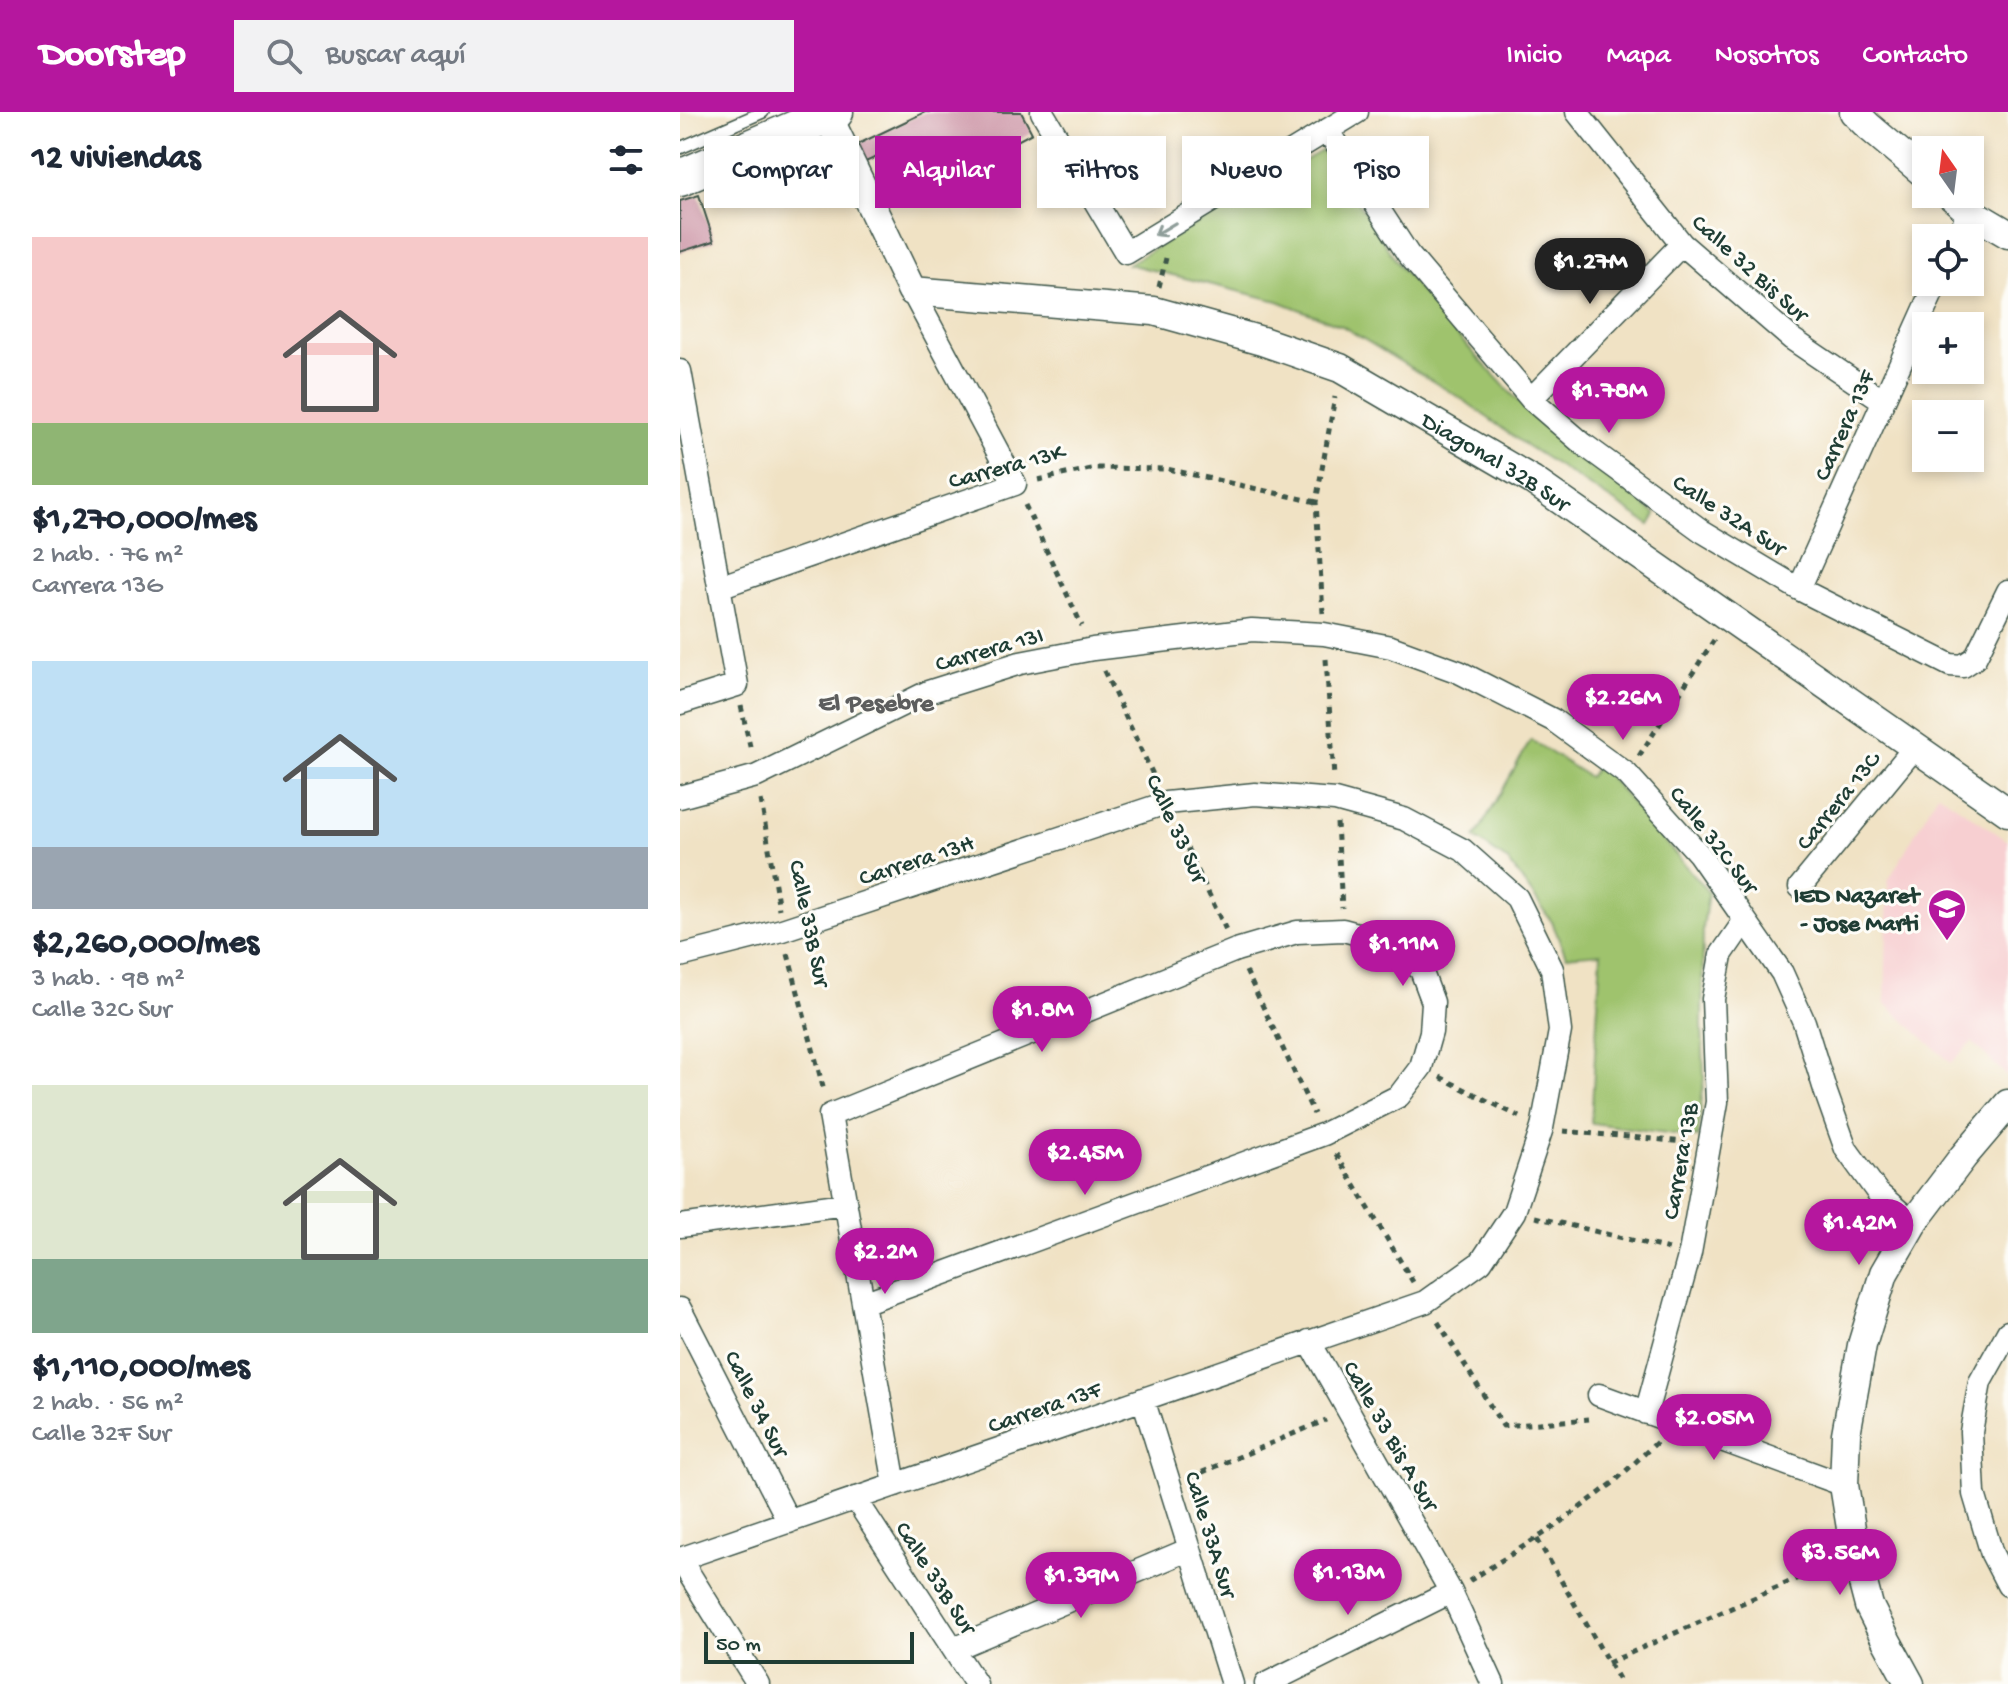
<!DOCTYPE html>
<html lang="es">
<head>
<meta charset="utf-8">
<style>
  body { margin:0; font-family:"Gochi Hand",sans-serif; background:#f2f2f3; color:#1f2937; height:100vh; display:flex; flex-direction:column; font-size:30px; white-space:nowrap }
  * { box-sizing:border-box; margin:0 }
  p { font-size:26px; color:#747a83 }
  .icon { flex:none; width:44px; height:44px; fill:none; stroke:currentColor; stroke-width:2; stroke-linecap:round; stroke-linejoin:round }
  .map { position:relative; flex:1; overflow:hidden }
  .drawer { display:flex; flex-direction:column; background:#fff; width:680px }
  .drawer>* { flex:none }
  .top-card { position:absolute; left:24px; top:24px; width:760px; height:72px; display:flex; gap:16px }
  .needle { width:52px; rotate:346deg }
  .fabs { position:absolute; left:1232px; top:24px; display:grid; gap:16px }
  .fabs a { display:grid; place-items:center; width:72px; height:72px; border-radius:0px; background:#fff; box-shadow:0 4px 12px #0003; font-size:40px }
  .scale { position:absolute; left:24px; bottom:20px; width:210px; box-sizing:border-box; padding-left:8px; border:4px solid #1f3d34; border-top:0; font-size:22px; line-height:28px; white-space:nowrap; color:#1f3d34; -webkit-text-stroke:6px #fdfcf7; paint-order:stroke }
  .price { position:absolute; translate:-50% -68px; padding:0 18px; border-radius:28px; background:#b5179e; color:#fff; font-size:26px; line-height:52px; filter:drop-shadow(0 2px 4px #0008) }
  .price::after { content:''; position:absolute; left:50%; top:48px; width:24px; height:18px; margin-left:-12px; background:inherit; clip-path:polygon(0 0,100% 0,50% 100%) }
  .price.active { background:#222; color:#fff }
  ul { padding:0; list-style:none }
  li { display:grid; align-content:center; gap:16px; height:424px; padding:0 32px }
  li span { display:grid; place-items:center; height:248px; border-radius:0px; color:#555 }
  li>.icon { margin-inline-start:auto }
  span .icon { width:144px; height:144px; fill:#fffc; stroke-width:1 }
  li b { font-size:34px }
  h2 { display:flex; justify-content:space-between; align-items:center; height:96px; padding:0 32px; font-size:34px }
  .pill { padding:0 28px; border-radius:0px; background:#fff; box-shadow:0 4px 12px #0003; font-size:28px; line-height:72px }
  .pill.active { background:#b5179e; color:#fff }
  header { display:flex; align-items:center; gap:48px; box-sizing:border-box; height:112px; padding:0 40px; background:#b5179e; color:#fff }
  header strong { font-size:38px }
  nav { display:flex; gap:44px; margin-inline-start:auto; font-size:28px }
  .search { width:560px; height:72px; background:#f2f2f3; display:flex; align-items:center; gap:20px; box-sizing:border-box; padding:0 28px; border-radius:0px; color:#747a83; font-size:30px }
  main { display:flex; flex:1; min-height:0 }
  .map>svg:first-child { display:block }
  .built { fill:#f7cfd1 }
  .green { fill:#9fc36d; stroke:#5f8050; stroke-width:2 }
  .building { fill:#ce98a9 }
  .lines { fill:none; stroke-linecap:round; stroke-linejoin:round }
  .service-casing { stroke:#3e564a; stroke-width:14 }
  .minor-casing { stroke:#3e564a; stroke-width:25 }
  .tertiary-casing { stroke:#3e564a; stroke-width:31 }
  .primary-casing { stroke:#3e564a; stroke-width:39 }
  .path { stroke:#3e564a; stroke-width:5; stroke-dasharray:6 6; stroke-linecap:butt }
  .service { stroke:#fff; stroke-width:11 }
  .minor { stroke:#fff; stroke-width:22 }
  .tertiary { stroke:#fff; stroke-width:28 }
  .primary { stroke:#fff; stroke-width:36 }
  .oneway { stroke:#8f9e9a }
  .labels { text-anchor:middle; stroke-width:6; stroke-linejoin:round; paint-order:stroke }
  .street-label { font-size:24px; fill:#1f3d34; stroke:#fdfcf7 }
  .poi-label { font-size:24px; font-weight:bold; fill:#1f3d34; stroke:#fdfcf7; text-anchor:end }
  .neighbourhood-label { font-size:26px; font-weight:bold; fill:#5c5d5d; stroke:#fdfcf7 }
</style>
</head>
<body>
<header>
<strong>Doorstep</strong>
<div class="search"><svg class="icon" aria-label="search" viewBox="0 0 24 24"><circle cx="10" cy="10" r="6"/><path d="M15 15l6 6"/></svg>Buscar aquí</div>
<nav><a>Inicio</a><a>Mapa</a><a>Nosotros</a><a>Contacto</a></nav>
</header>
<main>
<section class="drawer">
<h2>12 viviendas<svg class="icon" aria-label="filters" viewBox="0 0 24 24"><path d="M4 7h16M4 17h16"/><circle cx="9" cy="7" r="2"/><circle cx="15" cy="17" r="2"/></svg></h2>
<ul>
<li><span style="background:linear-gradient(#f6c9c9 75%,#8fb573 0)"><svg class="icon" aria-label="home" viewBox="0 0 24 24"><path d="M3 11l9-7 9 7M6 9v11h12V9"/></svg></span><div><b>$1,270,000/mes</b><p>2 hab. · 76 m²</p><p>Carrera 13G</p></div></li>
<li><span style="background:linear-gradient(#bfe0f5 75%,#9aa5b1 0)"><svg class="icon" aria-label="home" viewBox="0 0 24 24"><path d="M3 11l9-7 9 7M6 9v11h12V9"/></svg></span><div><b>$2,260,000/mes</b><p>3 hab. · 98 m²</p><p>Calle 32C Sur</p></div></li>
<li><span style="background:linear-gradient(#dfe7d0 70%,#7fa58c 0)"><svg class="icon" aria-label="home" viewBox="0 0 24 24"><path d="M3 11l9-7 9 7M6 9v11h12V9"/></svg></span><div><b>$1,110,000/mes</b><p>2 hab. · 56 m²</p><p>Calle 32F Sur</p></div></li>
</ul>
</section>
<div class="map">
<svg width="1328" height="1572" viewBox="0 0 1328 1572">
  <rect width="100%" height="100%" fill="#fdfcf7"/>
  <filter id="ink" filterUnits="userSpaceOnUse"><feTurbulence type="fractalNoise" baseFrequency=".0125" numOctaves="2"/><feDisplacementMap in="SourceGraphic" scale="16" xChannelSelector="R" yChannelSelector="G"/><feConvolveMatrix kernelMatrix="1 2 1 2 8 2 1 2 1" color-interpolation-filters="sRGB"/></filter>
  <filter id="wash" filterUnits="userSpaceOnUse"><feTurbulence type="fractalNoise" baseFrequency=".006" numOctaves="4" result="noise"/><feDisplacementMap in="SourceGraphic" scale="32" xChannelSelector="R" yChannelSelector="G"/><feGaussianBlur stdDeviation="1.8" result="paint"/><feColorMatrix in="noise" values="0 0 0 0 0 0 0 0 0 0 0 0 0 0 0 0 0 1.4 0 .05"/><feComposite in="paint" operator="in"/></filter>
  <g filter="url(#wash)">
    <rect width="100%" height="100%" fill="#f0e2c4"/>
    <!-- built -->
    <path class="built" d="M1258 681 1328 729V961L1326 963 1292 930 1271 951 1205 891 1208 769Z"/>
    <!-- green -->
    <path class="green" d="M643 38 718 152 775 221 840 291 911 351 976 403 970 413 838 328 785 289 662 214 598 189 448 152Z
      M851 628 909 665 919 653 1028 780 1023 816 1022 913 1024 964 1018 1025 911 1011 921 841 886 844 872 810 829 750 795 726Z"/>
    <g id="blocks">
      <!-- building -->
      <path class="building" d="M245 0H341L352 21 270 65 252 31 215 49 210 39 181 52 174 34Z
        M124 36 141 46 153 73 105 92 87 51Z
        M19 83 34 129 0 140V89Z"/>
    </g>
  </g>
  <g filter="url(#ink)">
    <use href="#blocks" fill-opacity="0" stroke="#3e564a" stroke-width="2"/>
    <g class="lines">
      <defs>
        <path id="service" d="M0 36 83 0"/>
        <path id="minor" d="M362 0 446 141 677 0
          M897 0 1002 132 1112 227 1202 288
          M647 18 728 142 851 287 903 332 1022 419 1119 477 1270 553 1283 554 1295 546 1328 479
          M1277 126 1289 99
          M0 259 57 573 0 591
          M851 287 1002 132
          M39 475 335 372 232 179
          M1119 477 1257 170
          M0 685 77 664 248 580 340 551 413 537 572 518 644 522 711 535 779 560 873 608 947 662 1019 742 1102 861 1124 910 1146 981 1166 1037 1198 1081 1233 1111
          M1120 775 1235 635
          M0 844 102 818 486 691 575 682 655 688 724 707 783 738 837 786 872 857 880 919 862 1016 834 1100 801 1150 745 1190 0 1447
          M0 1114 165 1092
          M183 1191 644 1022 719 984 741 955 751 920 753 890 741 858 711 831 663 818 617 820 556 838 150 1003 215 1373
          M0 1197 109 1410
          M1328 1220 1300 1270 1291 1320 1294 1382 1312 1442 1328 1473
          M629 1229 771 1480 813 1572
          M919 1283 1164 1373
          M463 1287 552 1572
          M966 1301 1010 1141 1037 990 1033 887 1041 843 1065 808
          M175 1386 296 1572
          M0 1447 78 1572
          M274 1537 510 1437
          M586 1572 771 1480"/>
        <g id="tertiary">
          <path id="s1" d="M146 0 232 179 474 199 582 229 660 256 852 368 1328 700"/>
          <path d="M1174 0 1188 14 1246 63"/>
          <path d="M1269 82 1289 99 1328 122"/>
          <path d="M1230 1572 1206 1528 1189 1494 1175 1441 1164 1373 1166 1322 1182 1233 1204 1161 1233 1111 1283 1045 1328 992"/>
        </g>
        <path id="primary" d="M0 66 155 0"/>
      </defs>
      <!-- service casing -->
      <use href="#service" class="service-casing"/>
      <!-- minor casing -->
      <use href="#minor" class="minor-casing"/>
      <!-- tertiary casing -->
      <use href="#tertiary" class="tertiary-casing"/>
      <!-- primary casing -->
      <use href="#primary" class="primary-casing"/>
      <!-- path -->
      <path class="path" d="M479 175 486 146
        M358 368 415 356 487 357 636 390
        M345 393 402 514
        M643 501 636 390 655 285
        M646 547 654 665
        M424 559 476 669
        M61 594 71 639
        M959 644 1034 528
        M81 688 99 797
        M657 711 662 796
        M497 715 546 818
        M108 842 144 979
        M566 859 634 1002
        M760 965 840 1005
        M883 1019 1005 1030
        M656 1042 733 1170
        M855 1105 989 1137
        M758 1210 823 1314 909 1307
        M511 1365 646 1308
        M857 1427 941 1572
        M789 1469 871 1417 933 1371 977 1330
        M928 1551 1152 1451"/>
      <!-- service -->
      <use href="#service" class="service"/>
      <!-- minor -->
      <use href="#minor" class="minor"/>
      <!-- tertiary -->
      <use href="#tertiary" class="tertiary"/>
      <!-- primary -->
      <use href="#primary" class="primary"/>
    </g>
    <!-- one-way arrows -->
    <defs><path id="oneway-shaft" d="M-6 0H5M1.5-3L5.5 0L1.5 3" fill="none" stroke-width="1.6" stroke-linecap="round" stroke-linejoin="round" transform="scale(2)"/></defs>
    <use class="oneway" href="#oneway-shaft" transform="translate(485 117) rotate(149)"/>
  </g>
  <!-- icons -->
  <defs>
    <symbol id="school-pin" viewBox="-11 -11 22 30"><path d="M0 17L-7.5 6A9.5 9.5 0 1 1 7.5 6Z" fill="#b5179e" stroke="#fdfcf7"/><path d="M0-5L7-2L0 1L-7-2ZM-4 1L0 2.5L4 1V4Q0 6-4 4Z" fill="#fff"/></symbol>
  </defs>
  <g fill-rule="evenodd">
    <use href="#school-pin" x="1245" y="774" width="44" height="60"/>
  </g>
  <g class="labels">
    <!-- street labels -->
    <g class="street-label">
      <text transform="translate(1071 155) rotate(42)" y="8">Calle 32 Bis Sur</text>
      <text transform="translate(1163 313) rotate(-66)" y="8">Carrera 13F</text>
      <text dy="8" stroke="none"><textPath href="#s1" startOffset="818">Diagonal 32B Sur</textPath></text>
      <text transform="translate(326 353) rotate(-15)" y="8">Carrera 13K</text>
      <text transform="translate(1050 402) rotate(33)" y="8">Calle 32A Sur</text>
      <text transform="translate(309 536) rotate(-16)" y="8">Carrera 13I</text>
      <text transform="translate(1157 688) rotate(-51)" y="8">Carrera 13C</text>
      <text transform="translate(498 716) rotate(65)" y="8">Calle 33 Sur</text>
      <text transform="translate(1035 727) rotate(52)" y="8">Calle 32C Sur</text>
      <text transform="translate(236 747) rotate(-18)" y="8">Carrera 13H</text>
      <text transform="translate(131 811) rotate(78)" y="8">Calle 33B Sur</text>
      <text transform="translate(999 1049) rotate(-80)" y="8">Carrera 13B</text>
      <text transform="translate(78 1291) rotate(63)" y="8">Calle 34 Sur</text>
      <text transform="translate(364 1294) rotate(-19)" y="8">Carrera 13F</text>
      <text transform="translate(712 1323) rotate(60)" y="8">Calle 33 Bis A Sur</text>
      <text transform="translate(532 1422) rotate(73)" y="8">Calle 33A Sur</text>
      <text transform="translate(257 1465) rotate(57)" y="8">Calle 33B Sur</text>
    </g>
    <!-- poi labels -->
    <g class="poi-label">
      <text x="1239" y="790">IED Nazaret<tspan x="1239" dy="28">- Jose Marti</tspan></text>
    </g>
    <!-- neighbourhood labels -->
    <g class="neighbourhood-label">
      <text x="196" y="598">El Pesebre</text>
    </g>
  </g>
</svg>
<div class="fabs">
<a><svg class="needle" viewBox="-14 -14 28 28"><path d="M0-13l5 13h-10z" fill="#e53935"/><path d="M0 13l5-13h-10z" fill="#747a83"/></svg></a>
<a><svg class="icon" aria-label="locate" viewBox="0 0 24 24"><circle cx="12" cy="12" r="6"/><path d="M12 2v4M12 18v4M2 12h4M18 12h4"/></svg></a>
<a>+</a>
<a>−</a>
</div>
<div class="scale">50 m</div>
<b class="price active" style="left:910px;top:194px">$1.27M</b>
<b class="price" style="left:929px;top:323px">$1.78M</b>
<b class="price" style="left:943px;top:630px">$2.26M</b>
<b class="price" style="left:723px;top:876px">$1.11M</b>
<b class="price" style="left:362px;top:942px">$1.8M</b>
<b class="price" style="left:405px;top:1085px">$2.45M</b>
<b class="price" style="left:1179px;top:1155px">$1.42M</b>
<b class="price" style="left:205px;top:1184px">$2.2M</b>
<b class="price" style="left:1034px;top:1350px">$2.05M</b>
<b class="price" style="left:1160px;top:1485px">$3.56M</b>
<b class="price" style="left:668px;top:1505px">$1.13M</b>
<b class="price" style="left:401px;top:1508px">$1.39M</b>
<div class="top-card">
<a class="pill">Comprar</a>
<a class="pill active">Alquilar</a>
<a class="pill">Filtros</a>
<a class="pill">Nuevo</a>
<a class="pill">Piso</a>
</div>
</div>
</main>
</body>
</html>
